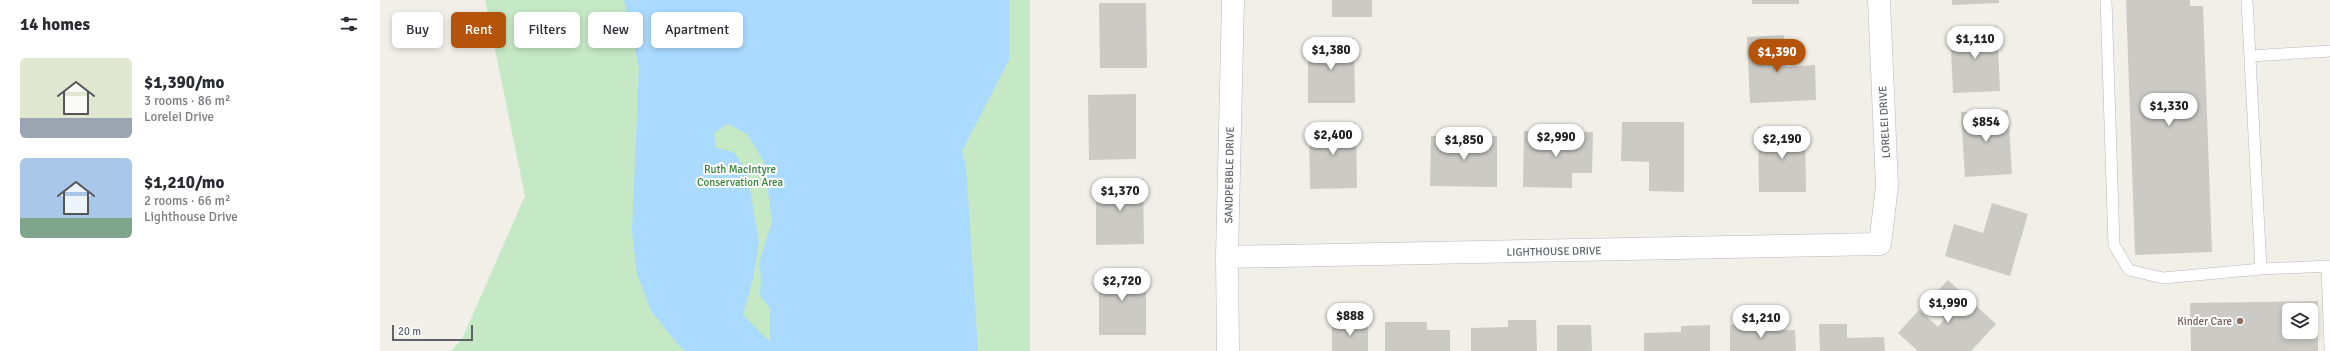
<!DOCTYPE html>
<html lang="en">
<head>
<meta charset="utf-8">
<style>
  body { margin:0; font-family:Signika,sans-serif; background:#f2f2f3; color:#2b2b33; height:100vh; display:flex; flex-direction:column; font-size:15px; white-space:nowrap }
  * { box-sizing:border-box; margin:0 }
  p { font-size:13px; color:#7c7c81 }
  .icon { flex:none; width:22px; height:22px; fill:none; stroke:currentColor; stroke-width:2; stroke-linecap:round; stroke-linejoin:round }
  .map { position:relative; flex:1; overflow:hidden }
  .sheet { display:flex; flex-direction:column; background:#fff; width:380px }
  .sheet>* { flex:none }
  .hud { position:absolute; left:12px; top:12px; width:380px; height:36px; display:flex; gap:8px }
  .fabs { position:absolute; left:1902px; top:303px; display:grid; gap:8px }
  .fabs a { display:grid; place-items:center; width:36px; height:36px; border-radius:6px; background:#fff; box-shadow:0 2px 6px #0003; font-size:20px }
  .scale { position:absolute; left:12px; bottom:10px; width:81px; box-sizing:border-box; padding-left:4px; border:2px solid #5f6368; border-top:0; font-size:11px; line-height:14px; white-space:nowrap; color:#5f6368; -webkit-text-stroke:3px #fff; paint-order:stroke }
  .price { position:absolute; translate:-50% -34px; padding:0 9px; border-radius:14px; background:#fff; color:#222; font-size:13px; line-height:26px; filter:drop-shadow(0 1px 2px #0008) }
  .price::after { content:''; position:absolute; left:50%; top:24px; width:12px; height:9px; margin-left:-6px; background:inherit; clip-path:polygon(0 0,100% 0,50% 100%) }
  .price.current { background:#b45309; color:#fff }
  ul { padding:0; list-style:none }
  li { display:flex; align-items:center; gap:12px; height:100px; padding:0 20px }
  li span { display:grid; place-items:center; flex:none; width:112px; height:80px; border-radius:6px; color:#555 }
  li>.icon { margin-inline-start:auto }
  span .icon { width:48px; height:48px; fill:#fffc; stroke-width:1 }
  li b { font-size:17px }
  h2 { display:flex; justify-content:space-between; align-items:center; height:48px; padding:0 20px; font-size:17px }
  .tag { padding:0 14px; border-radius:6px; background:#fff; box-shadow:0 2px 6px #0003; font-size:14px; line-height:36px }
  .tag.current { background:#b45309; color:#fff }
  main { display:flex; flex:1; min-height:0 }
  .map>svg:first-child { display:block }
  .green { fill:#c5e8c5 }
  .water { fill:#aadaff; fill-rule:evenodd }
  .building { fill:#cccac5; fill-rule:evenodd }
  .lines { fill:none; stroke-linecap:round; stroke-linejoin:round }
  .service-casing { stroke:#b5b8bc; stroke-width:12 }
  .minor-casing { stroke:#b5b8bc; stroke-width:23 }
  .service { stroke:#fff; stroke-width:11 }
  .minor { stroke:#fff; stroke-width:22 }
  .education-dot { fill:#8d6e63; stroke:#fff; stroke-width:1.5 }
  .labels { text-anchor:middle; stroke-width:4; stroke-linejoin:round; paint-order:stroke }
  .street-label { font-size:11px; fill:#5f6368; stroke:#fff }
  .park-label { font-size:11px; fill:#348238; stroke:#fff }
  .education-label { font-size:11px; fill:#785e54; stroke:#fff; text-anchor:end }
</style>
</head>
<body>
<main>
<section class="sheet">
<h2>14 homes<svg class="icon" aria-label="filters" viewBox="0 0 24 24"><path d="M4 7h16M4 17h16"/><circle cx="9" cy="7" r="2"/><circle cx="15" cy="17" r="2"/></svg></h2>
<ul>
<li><span style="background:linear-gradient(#dfe7d0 75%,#9aa5b1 0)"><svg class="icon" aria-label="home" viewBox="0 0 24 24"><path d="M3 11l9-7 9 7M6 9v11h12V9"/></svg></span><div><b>$1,390/mo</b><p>3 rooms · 86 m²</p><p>Lorelei Drive</p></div></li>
<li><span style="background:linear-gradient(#a9c7e8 75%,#7fa58c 0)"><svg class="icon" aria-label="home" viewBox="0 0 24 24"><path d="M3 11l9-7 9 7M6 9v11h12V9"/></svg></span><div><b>$1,210/mo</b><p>2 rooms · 66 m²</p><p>Lighthouse Drive</p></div></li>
</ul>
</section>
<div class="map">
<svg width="1950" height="351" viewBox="0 0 1950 351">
  <rect width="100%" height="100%" fill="#f1efe8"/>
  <!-- green -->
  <path class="green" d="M105 0H650V351H71L82 339 145 196Z"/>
  <!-- water -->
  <path class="water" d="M244 0H629V60L582 151 586 166 598 351H306L301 348 271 311 257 274 252 232 259 67ZM348 124 367 134 384 162 392 222 379 263 381 279 380 296 390 308V342L363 315 373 279 379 242 367 173 354 152 336 148 334 133Z"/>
  <!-- building -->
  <path class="building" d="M952 0H992V17H952Z
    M1372 0H1419V4H1372Z
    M1572 0H1619V3L1572 5Z
    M1746 0H1810V6H1823L1832 252 1755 255Z
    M719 3H766L767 68H720Z
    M1617 26 1620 91 1573 93 1570 28Z
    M1404 35 1406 67 1435 65 1436 100 1370 103 1367 37Z
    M928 38H974L975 103H928Z
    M756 94V159L709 160 708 95Z
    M1628 110 1632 174 1585 177 1581 112Z
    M1242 122H1304V192L1269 191V162L1241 161Z
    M976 123 977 188 930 189 929 124Z
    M1378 127H1425L1426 192H1379Z
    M1144 131 1213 132 1212 173H1192V188L1143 187Z
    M1051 136H1117V187L1050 186Z
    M763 179 764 244 716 245V180Z
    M1612 203 1648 214 1630 276 1565 256 1574 224 1603 233Z
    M719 270H766V335H719Z
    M1568 280 1616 324 1591 351H1538L1518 333 1539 310 1558 327 1564 319 1546 303Z
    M1938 301V351H1811L1810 303ZM1909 310H1931V332H1909Z
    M1128 320H1156L1157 351H1091V328L1128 327Z
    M1005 322H1047V330H1070V351H1005Z
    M952 323H988V351H952Z
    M1378 324V331L1415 330 1416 351H1350V325Z
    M1439 324H1467V338L1504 337 1505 351H1440Z
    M1177 325H1211L1212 351H1177Z
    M1330 325V351H1264V333L1301 332V326Z"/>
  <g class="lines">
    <defs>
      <path id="service" d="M1726 0 1734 245 1749 270 1783 278 1881 269
        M1867 0 1881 269 1950 266
        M1870 56 1950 51
        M1947 267 1950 348"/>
      <path id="minor" d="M847 257 1500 244 1507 186 1499 0
        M848 351 847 257 853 0"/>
    </defs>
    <!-- service casing -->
    <use href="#service" class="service-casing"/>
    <!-- minor casing -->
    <use href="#minor" class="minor-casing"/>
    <!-- service -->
    <use href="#service" class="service"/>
    <!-- minor -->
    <use href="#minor" class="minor"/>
  </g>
  <!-- markers -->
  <circle class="education-dot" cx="1860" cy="321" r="4"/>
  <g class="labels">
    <!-- street labels -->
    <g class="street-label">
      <text transform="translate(1504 122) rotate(-93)" y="4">LORELEI DRIVE</text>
      <text transform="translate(849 175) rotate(-89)" y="4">SANDPEBBLE DRIVE</text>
      <text transform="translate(1174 251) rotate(-1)" y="4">LIGHTHOUSE DRIVE</text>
    </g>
    <!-- park labels -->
    <g class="park-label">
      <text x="360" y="173">Ruth MacIntyre<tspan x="360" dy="13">Conservation Area</tspan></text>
    </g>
    <!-- education labels -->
    <g class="education-label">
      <text x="1852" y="325">Kinder Care</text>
    </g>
  </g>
</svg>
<div class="fabs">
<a><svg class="icon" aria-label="layers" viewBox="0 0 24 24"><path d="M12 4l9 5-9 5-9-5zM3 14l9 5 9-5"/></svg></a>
</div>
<div class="scale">20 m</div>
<b class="price" style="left:1595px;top:60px">$1,110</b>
<b class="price" style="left:951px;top:71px">$1,380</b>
<b class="price current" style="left:1397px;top:73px">$1,390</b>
<b class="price" style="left:1789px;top:127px">$1,330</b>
<b class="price" style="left:1606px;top:143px">$854</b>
<b class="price" style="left:953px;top:156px">$2,400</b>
<b class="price" style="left:1176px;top:158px">$2,990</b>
<b class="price" style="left:1402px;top:160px">$2,190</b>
<b class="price" style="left:1084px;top:161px">$1,850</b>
<b class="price" style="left:740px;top:212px">$1,370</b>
<b class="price" style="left:742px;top:302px">$2,720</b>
<b class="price" style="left:1568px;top:324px">$1,990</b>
<b class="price" style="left:970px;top:337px">$888</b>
<b class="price" style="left:1381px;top:339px">$1,210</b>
<div class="hud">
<a class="tag">Buy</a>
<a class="tag current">Rent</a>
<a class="tag">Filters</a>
<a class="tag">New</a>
<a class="tag">Apartment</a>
</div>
</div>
</main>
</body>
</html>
